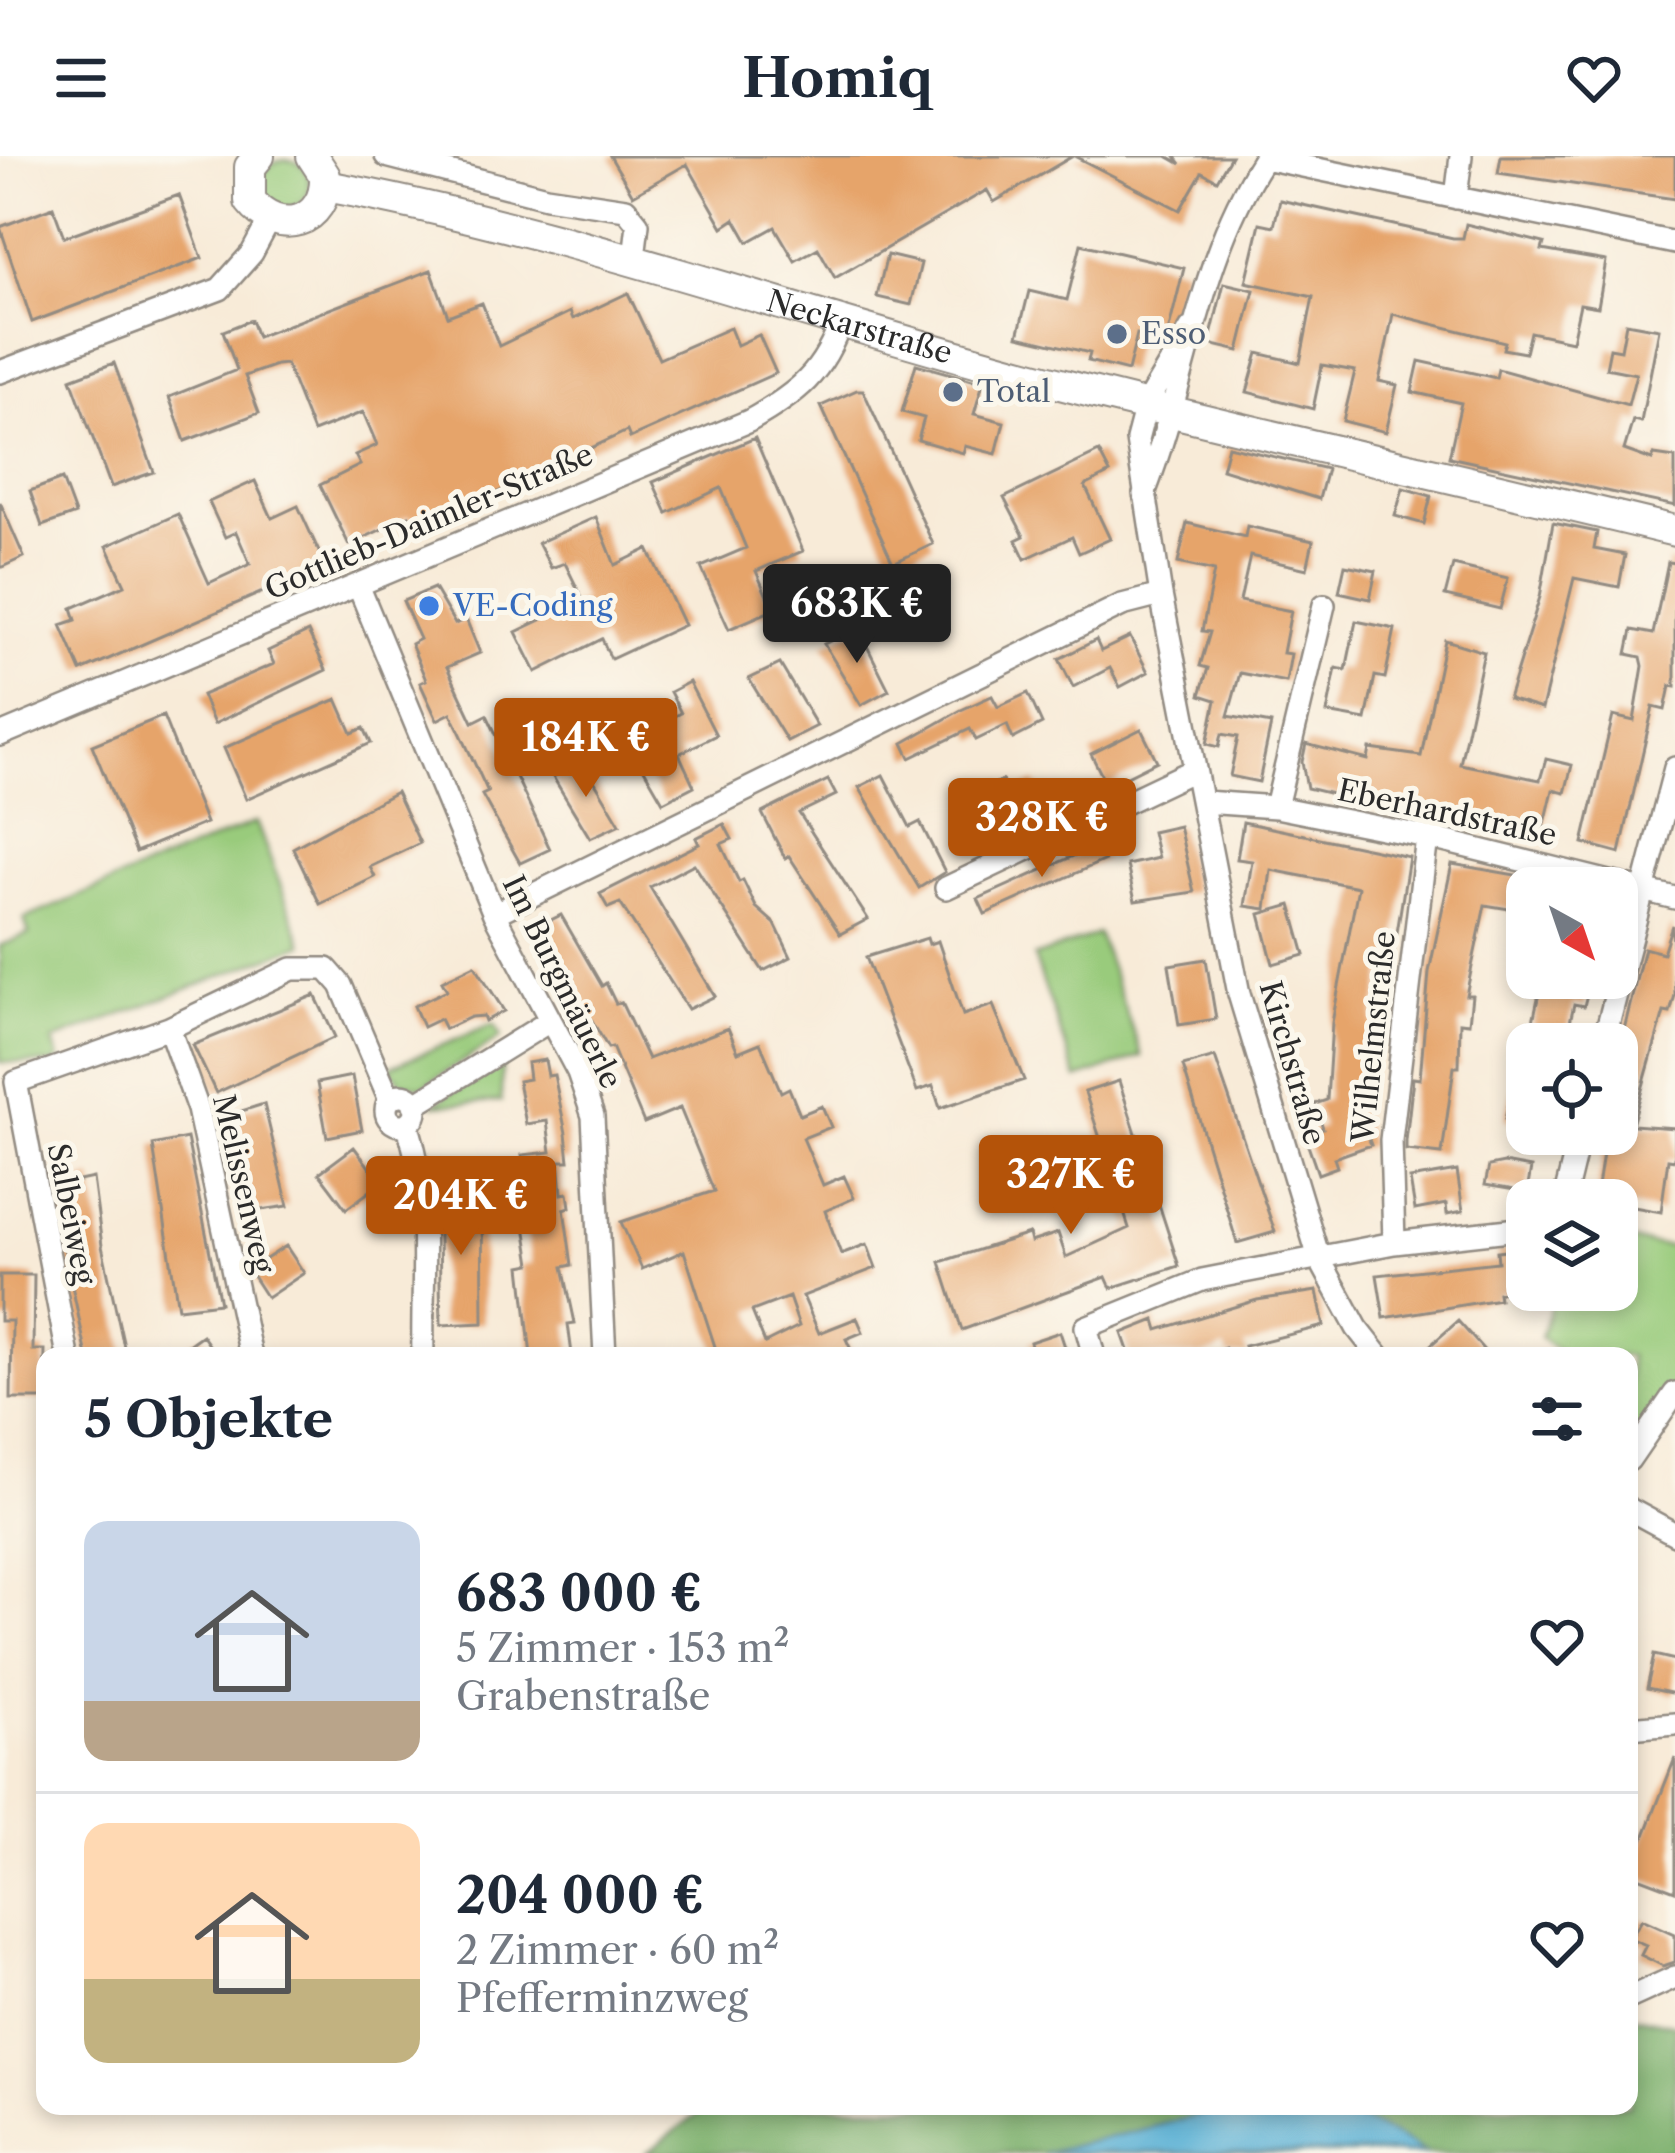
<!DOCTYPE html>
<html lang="de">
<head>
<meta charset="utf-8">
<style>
  body { margin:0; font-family:"Libre Caslon Text",serif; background:#f6f6f7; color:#1f2937; height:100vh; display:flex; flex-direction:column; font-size:45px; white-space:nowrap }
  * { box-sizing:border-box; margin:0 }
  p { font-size:39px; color:#747a83 }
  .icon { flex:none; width:66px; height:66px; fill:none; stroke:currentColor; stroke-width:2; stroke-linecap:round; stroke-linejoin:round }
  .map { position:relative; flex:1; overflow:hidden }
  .panel { position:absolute; left:36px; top:1191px; width:1602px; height:768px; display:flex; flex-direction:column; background:#fff; border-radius:24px; box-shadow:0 6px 18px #0003 }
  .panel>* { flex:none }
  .needle { width:78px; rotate:140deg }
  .tools { position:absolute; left:1506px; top:711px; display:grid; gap:24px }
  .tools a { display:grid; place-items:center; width:132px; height:132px; border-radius:24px; background:#fff; box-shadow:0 6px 18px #0003; font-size:60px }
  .price { position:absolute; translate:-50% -102px; padding:0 27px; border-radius:12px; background:#b45309; color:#fff; font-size:39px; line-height:78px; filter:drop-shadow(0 3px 6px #0008) }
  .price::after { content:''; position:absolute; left:50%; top:72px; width:36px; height:27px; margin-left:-18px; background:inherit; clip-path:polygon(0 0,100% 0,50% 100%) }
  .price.active { background:#222; color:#fff }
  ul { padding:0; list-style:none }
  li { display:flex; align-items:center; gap:36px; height:300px; padding:0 48px }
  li+li { border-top:3px solid #e0e1e3 }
  li span { display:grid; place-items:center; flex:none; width:336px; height:240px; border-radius:24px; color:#555 }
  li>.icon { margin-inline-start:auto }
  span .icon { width:144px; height:144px; fill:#fffc; stroke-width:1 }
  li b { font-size:51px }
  h2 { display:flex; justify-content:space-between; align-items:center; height:144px; padding:0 48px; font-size:51px }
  header { display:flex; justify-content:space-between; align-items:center; height:156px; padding:0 48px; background:#fff; font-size:54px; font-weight:700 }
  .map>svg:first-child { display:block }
  .green { fill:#99cb7b; stroke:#627b53; stroke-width:3 }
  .forest { fill:#7aaf6b; stroke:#526d4b; stroke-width:3 }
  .water { fill:#57afd4; stroke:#416d80; stroke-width:3 }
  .building { fill:#e6a46a; fill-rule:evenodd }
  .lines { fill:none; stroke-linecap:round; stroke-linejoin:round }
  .minor-casing { stroke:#928b82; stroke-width:26 }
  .secondary-casing { stroke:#928b82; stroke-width:34 }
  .minor { stroke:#fff; stroke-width:21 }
  .secondary { stroke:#fff; stroke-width:30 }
  .service-dot { fill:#5c6f8a; stroke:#fbf7ec; stroke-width:4.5 }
  .shop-dot { fill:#3f7fe0; stroke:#fbf7ec; stroke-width:4.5 }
  .labels { text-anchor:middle; stroke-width:10; stroke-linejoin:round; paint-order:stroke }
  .street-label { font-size:30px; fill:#2b2b2b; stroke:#fbf7ec }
  .service-label { font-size:30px; fill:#4e5e75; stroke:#fbf7ec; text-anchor:start }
  .shop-label { font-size:30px; fill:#366cbe; stroke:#fbf7ec; text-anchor:start }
</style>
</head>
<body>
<header><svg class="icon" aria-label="menu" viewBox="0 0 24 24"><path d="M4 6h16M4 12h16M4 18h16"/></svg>Homiq<svg class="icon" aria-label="heart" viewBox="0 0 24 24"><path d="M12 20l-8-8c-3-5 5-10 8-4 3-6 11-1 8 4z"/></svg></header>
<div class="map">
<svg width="1675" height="1997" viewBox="0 0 1675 1997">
  <rect width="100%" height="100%" fill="#fbf7ec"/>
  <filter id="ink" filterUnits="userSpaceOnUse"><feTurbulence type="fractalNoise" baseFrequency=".00833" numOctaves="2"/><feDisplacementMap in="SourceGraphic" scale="24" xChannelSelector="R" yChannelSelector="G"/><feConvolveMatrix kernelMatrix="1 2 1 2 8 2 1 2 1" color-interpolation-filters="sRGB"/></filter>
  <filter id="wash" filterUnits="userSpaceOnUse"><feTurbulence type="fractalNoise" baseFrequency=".004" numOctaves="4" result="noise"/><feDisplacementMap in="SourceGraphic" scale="48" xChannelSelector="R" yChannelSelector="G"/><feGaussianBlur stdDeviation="2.7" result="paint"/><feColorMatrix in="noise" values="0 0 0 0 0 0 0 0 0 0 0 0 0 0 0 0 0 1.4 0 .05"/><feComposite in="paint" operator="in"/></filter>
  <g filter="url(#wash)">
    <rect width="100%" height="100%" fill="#f8ebd8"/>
    <!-- green -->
    <path class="green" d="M262 28a24 24 0 1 1 48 0a24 24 0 1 1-48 0Z
      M256 666 303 788 53 885 59 903 51 908 0 906V790L29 778 24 763Z
      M1098 778 1142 900 1077 923 1034 801Z
      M494 868 501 881 422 931 401 926 389 911Z
      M502 906 501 945 432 949Z
      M1617 1083 1675 1091V1229L1629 1292V1200H1565L1540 1181 1556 1134H1617Z"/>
    <!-- forest -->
    <path class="forest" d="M1629 1859 1675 1869V1997H646L709 1950H1629Z"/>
    <!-- water -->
    <path class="water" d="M1238 1950C1323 1950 1351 1952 1425 1997H1043Z"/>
    <g id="blocks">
      <!-- building -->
      <path class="building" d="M610 0H1073L994 46 987 34 835 122 818 92 795 105 775 71 748 86 735 63 723 71 687 8 633 39Z
        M1074 0H1167L1181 8 1175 0H1231L1217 24 1202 16 1180 54Z
        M1501 0H1675V43L1498 17Z
        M179 39 202 102 32 166 0 71 53 51 64 81Z
        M1280 44 1453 82H1463L1466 68 1544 87 1542 94 1606 105 1598 151 1580 148 1572 185 1530 176 1525 197 1503 193 1505 186 1393 158 1379 225 1397 229 1386 276 1343 265 1355 215 1322 209 1313 253 1247 236 1258 197 1300 207 1313 141 1246 126 1260 67 1274 70Z
        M1081 88 1184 112 1166 185 1137 178 1128 215 1088 205 1090 197 1018 180 1029 135 1067 144Z
        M887 99 921 107 911 149 877 141Z
        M431 114 448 160 482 147 499 190 570 156 573 163 628 137 659 203 730 172 737 189 759 179 776 217 630 282 627 275 477 346 414 371 409 360 349 389 320 329 360 309 355 299 377 289 363 256 313 276 286 208 276 209 245 220 259 257 185 285 169 241 237 214 223 175 251 164 257 181Z
        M1224 127 1254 134 1239 195 1209 188Z
        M1626 167 1659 173 1641 266 1633 264 1624 294 1652 304 1654 299 1675 302V350L1449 301 1461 247 1412 236 1419 205 1496 222 1498 213 1628 249 1636 218 1606 212 1610 192 1621 194Z
        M114 207 154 316 111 331 71 223Z
        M916 208 983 227 974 258 1004 266 996 298 965 290 963 297 918 284 924 262 902 256Z
        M857 234H863L933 388 893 407 821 250Z
        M755 282 803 395 756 415 773 454 729 473 701 411 746 392 721 332 667 357 653 326Z
        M1228 290 1327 313 1319 343 1222 313Z
        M1099 296 1110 317 1085 330 1110 383 1079 397 1072 381 1025 403 1016 384 1024 380 1004 342Z
        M62 323 75 358 42 370 30 335Z
        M255 325 272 362 298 350 325 409 81 515 61 469 76 464 72 452 125 429 107 390 178 358 209 427 250 408 236 376 225 381 209 346Z
        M1403 332 1431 340 1424 368 1395 360Z
        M0 346 24 401 0 412Z
        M596 361 615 409 648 393 684 469 611 503 602 483 536 516 516 476 583 444 565 407 551 412 538 387Z
        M1187 367 1245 381 1247 370 1313 385 1307 413 1250 400 1240 445 1291 455 1283 497 1291 498 1286 526 1240 517 1228 560 1271 568 1259 626 1230 620 1238 581 1222 578 1219 591 1207 588 1216 544 1200 539 1208 512 1200 510 1210 476 1202 475 1214 415 1178 407Z
        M1553 367 1597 376 1594 393 1625 399 1619 431 1574 422 1542 553 1508 543 1540 441Z
        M1668 406 1675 407V531L1670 530 1665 554 1653 551 1620 697 1583 687 1613 560 1634 565 1643 510 1641 501 1627 498 1632 474 1653 478Z
        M1345 409 1376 415 1370 443 1339 436Z
        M1453 409 1508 422 1500 453 1445 440Z
        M434 432 455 468 466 463 480 497 447 511 473 566 487 559 550 693 520 707 482 639 488 636 451 557 437 564 420 527 426 524 411 488 420 483 403 445Z
        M1356 465 1395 473 1385 522 1375 520 1366 564 1327 557 1336 512 1346 514Z
        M858 472 889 534 861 549 824 488Z
        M308 476 326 514 214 568 202 539 274 508 268 495Z
        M1130 481 1148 516 1120 531 1110 512 1073 531 1059 503 1096 484 1101 495Z
        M1445 484 1484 496 1460 608 1540 624 1546 603 1572 609 1565 637 1553 634 1542 680 1446 654 1445 660 1394 653 1307 632 1302 606 1306 588 1368 604 1370 593 1421 600Z
        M780 508 817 570 787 585 749 523Z
        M689 526 716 579 679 598 694 630 663 646 627 584 681 557 670 536Z
        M1028 537 1042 568 1013 583 1007 569 976 584 970 573 910 602 903 587 961 554 992 540 998 551Z
        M337 543 352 577 364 572 371 587 246 643 224 592Z
        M163 560 206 667 136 696 92 589Z
        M1141 573 1157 605 1107 630 1091 598Z
        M583 606 620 668 590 682 553 621Z
        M883 619 910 671 920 666 945 716 919 732 859 631Z
        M828 624 836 639 799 657 868 763 840 778 789 700 785 702 762 657Z
        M1002 624 1009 639 1035 626 1051 658 1026 671 1017 654 983 672 967 641Z
        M396 636 420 687 370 711 375 721 320 748 293 692Z
        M1243 666 1409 701 1393 802 1387 801 1374 859 1369 927 1349 926 1371 989 1334 1002 1337 1011 1318 1018 1304 978 1323 972 1315 948 1327 944 1332 867 1358 731 1271 714 1266 753 1245 750 1252 705 1237 703Z
        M724 668 732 683 721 688 739 726 743 724 756 751 775 768 791 801 763 815 694 708 650 731 715 840 688 853 620 747 608 752 600 738 699 688 696 682Z
        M1179 670 1194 736 1135 745 1127 709 1158 702 1152 676Z
        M1098 689 1105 704 985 758 978 743Z
        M1452 708 1527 721V756L1485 749 1466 839H1472L1469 867 1460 866 1459 911H1454L1442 998 1406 994V985L1413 922 1420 923 1429 816Z
        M1291 749 1305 799 1273 808 1260 758Z
        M561 759 602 830 606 827 616 848 621 846 648 903 728 872 738 896 760 887 781 936 789 932 800 959 822 950 831 971 803 982 823 1029 844 1020 854 1042 825 1055 841 1098 867 1088 876 1112 803 1140 819 1177 857 1162 863 1176 846 1183 854 1200H718L684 1095 642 1113 621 1066 714 1035 680 952 644 967 612 891 608 892 569 825 565 827 551 801 547 803 533 773ZM789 1141 799 1170 765 1187 752 1155Z
        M1672 769 1675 839 1670 857 1664 856 1632 969 1675 972V1004L1668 1003 1661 1056 1596 1044 1603 997 1593 994 1596 978H1617V902L1644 792 1663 797Z
        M927 782 929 788 938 785 963 859 993 849 1024 924 940 952 933 930 917 935 866 801Z
        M1206 803 1216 863 1179 869 1169 809Z
        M475 809 504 855 485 865 483 860 471 861 445 873 440 863 423 871 414 850 447 834 442 825Z
        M1554 822H1591L1584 850 1574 848 1565 888H1528L1540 833 1551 835Z
        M315 839 335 881 216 937 193 889Z
        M1521 897 1527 898V968L1505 963Z
        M1215 901 1275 1076 1237 1087 1183 910Z
        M545 904 548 920 554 919 566 977 569 1005H559L562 1038 568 1037 570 1051 564 1053 572 1109 563 1111 575 1167 568 1168 572 1198 531 1200 521 1110 531 1108 521 1044 527 1043 522 999 551 996 547 965 526 968 518 925 529 923 527 907Z
        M352 920 362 974 327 981 317 927Z
        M1119 925 1179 1110 1111 1132 1106 1121 962 1174 940 1106 1029 1078 1031 1086 1058 1077 1066 1101 1129 1072 1085 936Z
        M264 948 288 1050 254 1055 232 958Z
        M187 982 220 1147 178 1152 153 989Z
        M354 991 381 1027 346 1053 319 1017Z
        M1504 1007 1531 1012 1527 1036 1485 1029 1489 1010Z
        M1457 1015 1463 1055 1447 1058 1446 1048 1415 1054 1410 1023Z
        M93 1022 102 1090 126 1200H87L51 1031Z
        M482 1037 483 1167 441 1169 438 1039Z
        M286 1090 304 1117 267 1142 249 1114Z
        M1515 1093 1520 1134 1498 1137 1499 1143 1384 1162 1377 1119 1498 1106 1497 1095Z
        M0 1119H34L33 1194H45L44 1243H11L12 1165H0Z
        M1317 1135 1324 1170 1244 1190 1248 1200H1228L1225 1192 1204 1200H1130L1122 1177 1155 1164 1158 1174 1257 1144Z
        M1458 1165 1489 1200H1418Z
        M1060 1176 1068 1200H1034L1030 1186Z
        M202 1179 217 1200H173L195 1184Z
        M1654 1499 1675 1504V1538L1647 1532Z
        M1675 1602V1735L1630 1718Z
        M1642 1763 1675 1778V1806L1663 1810 1641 1799 1646 1789 1630 1782Z"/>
    </g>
  </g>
  <g filter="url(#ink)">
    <use href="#blocks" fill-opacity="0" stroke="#928b82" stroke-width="3"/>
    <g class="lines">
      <defs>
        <path id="minor" d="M386 0 546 41 626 53 638 68 634 101
          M1264 2 1675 87
          M1456 42 1461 0
          M1191 172 1147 246 1137 284 1161 439 1239 838 1319 1102 1357 1172 1379 1200
          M0 216 220 133 252 97 269 65
          M1144 338C1188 225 1197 106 1264 2
          M358 429 494 758 578 916 593 960 605 1200
          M0 579 749 265C797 238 824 217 842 163
          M1204 646 1276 651 1427 681 1675 742
          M1276 651 1324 449
          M946 732 1194 614
          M494 758 1122 449 1161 439
          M169 872 198 953 251 1200
          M1603 888 1675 612
          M16 926 169 872 292 813H327L341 829 390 944
          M16 926 68 1200
          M386 954a15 15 0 1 1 30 0a15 15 0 1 1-30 0Z
          M414 949 548 866
          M407 968C432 1040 421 1124 423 1200
          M1564 1044 1580 978
          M1394 1087 1391 984 1427 681
          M1094 1200 1086 1171 1202 1124 1394 1087 1527 1072
          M1629 1304 1675 1237
          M1629 1353 1675 1378
          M1629 1572 1675 1568
          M1629 1842 1675 1821"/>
        <g id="secondary">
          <path d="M259 0 250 11V45C278 81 327 68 325 20L312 0"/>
          <path id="s1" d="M326 30C578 77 816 165 1064 229 1266 281 1472 325 1675 375"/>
        </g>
      </defs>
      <!-- minor casing -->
      <use href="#minor" class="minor-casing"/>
      <!-- secondary casing -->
      <use href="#secondary" class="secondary-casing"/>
      <!-- minor -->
      <use href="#minor" class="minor"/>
      <!-- secondary -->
      <use href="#secondary" class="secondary"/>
    </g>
  </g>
  <!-- markers -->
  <g class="service-dot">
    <circle cx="1117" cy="178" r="12"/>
    <circle cx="953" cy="236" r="12"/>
  </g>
  <circle class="shop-dot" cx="429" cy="450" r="12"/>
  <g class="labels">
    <!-- street labels -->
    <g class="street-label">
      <text dy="10" stroke="none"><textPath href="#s1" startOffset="552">Neckarstraße</textPath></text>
      <text transform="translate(429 366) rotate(-23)" y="10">Gottlieb-Daimler-Straße</text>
      <text transform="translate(1447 657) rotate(12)" y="10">Eberhardstraße</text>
      <text transform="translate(562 826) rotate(64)" y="10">Im Burgmäuerle</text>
      <text transform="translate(1374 881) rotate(-84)" y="10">Wilhelmstraße</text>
      <text transform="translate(1292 907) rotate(74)" y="10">Kirchstraße</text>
      <text transform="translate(243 1028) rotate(77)" y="10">Melissenweg</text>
      <text transform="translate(71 1058) rotate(79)" y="10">Salbeiweg</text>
    </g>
    <!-- service labels -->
    <g class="service-label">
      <text x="1141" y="188">Esso</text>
      <text x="977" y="246">Total</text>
    </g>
    <!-- shop labels -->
    <g class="shop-label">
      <text x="453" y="460">VE-Coding</text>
    </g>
  </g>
</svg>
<div class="tools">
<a><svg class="needle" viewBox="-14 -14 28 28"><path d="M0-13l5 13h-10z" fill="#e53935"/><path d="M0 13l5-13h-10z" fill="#747a83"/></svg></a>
<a><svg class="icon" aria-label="locate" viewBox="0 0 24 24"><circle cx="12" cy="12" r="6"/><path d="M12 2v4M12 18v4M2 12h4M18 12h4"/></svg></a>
<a><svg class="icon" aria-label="layers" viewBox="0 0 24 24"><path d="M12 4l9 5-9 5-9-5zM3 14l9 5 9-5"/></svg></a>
</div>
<b class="price active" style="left:857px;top:510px">683K €</b>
<b class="price" style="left:586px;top:644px">184K €</b>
<b class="price" style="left:1042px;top:724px">328K €</b>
<b class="price" style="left:1071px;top:1081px">327K €</b>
<b class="price" style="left:461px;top:1102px">204K €</b>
<section class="panel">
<h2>5 Objekte<svg class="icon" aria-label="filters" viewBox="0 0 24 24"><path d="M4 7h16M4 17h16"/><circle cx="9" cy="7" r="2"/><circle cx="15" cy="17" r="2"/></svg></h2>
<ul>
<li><span style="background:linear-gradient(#c9d6e8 75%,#b9a48a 0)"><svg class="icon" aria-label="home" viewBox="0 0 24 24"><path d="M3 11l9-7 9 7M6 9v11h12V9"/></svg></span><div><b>683 000 €</b><p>5 Zimmer · 153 m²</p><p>Grabenstraße</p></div><svg class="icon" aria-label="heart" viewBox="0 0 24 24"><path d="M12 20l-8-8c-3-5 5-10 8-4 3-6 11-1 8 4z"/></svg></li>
<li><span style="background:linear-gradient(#ffd9b3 65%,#c2b280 0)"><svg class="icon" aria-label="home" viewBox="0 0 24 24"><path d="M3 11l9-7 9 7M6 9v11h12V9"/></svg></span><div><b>204 000 €</b><p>2 Zimmer · 60 m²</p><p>Pfefferminzweg</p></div><svg class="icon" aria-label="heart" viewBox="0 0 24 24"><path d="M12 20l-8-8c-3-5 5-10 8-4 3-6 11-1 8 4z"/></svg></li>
</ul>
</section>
</div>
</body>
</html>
